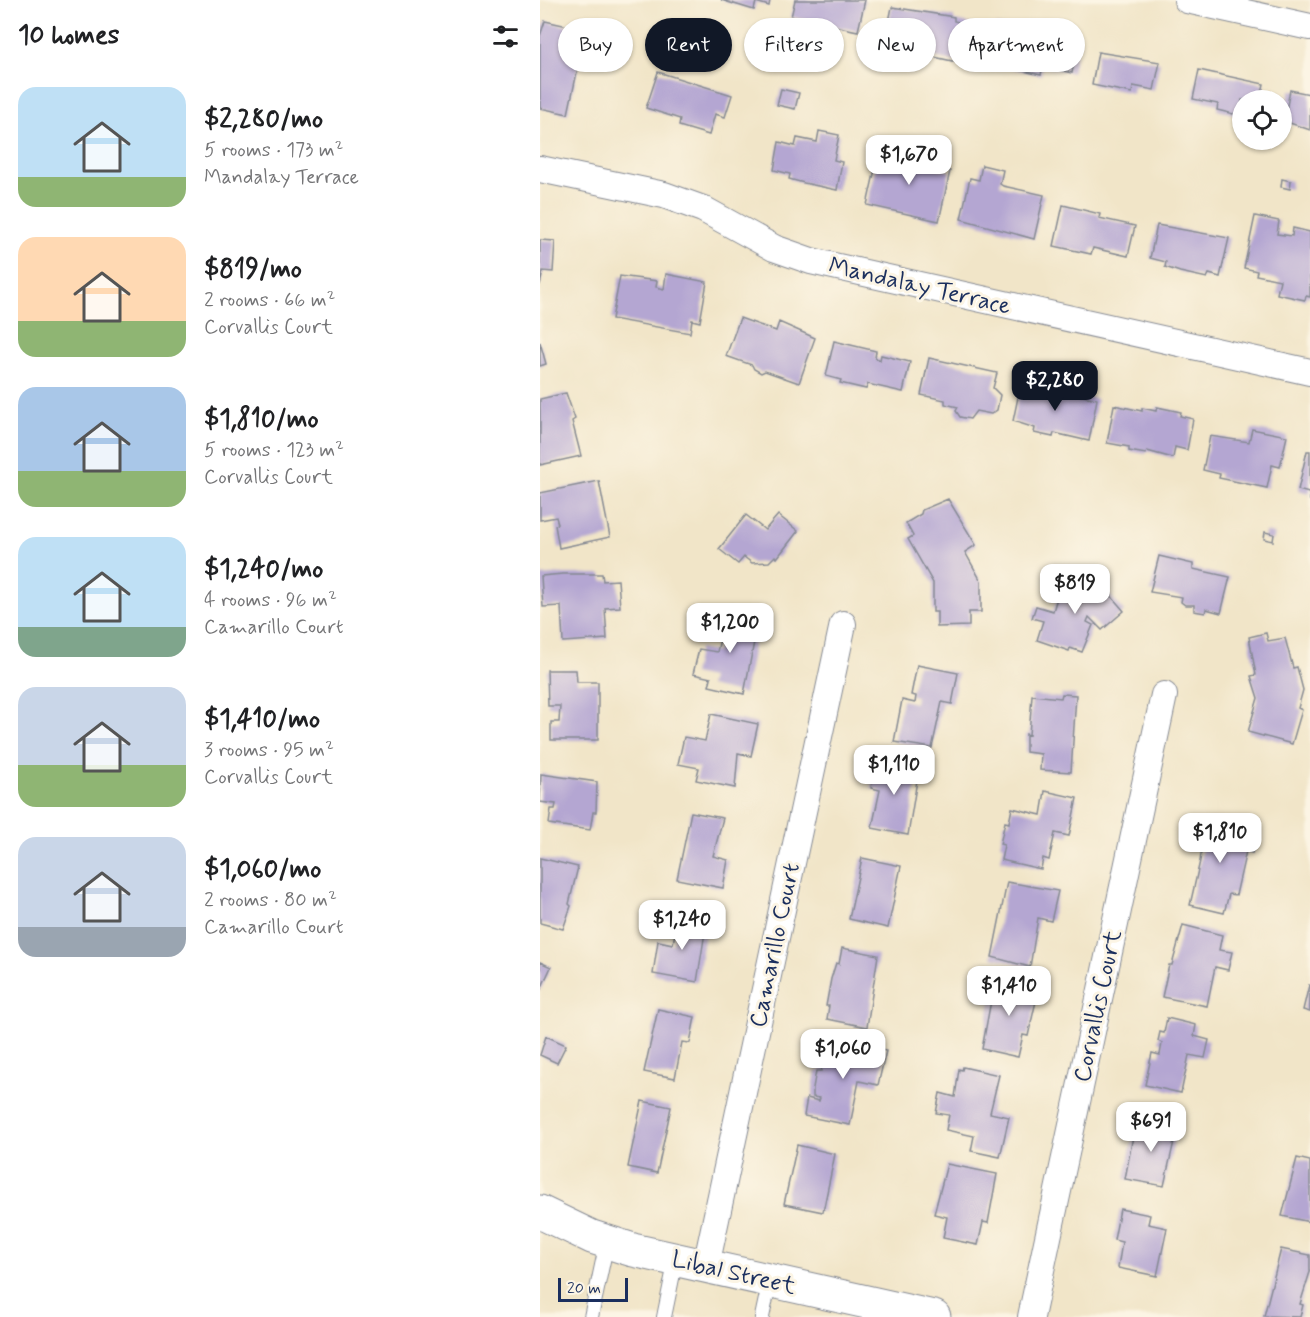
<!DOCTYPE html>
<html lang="en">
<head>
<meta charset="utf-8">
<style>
  body { margin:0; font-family:Mynerve,sans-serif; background:#f6f6f6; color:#202124; height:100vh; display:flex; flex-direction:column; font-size:22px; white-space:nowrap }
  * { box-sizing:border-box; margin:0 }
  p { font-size:20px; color:#757577 }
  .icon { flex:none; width:33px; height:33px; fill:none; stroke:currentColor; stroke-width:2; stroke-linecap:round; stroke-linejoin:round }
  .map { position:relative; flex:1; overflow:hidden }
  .side { display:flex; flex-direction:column; background:#fff; width:540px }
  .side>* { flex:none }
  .banner { position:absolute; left:18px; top:18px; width:570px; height:54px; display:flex; gap:12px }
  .tools { position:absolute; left:692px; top:90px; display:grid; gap:12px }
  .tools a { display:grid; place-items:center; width:60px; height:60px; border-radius:50%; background:#fff; box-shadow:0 2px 4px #0004; font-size:30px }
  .scale { position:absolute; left:18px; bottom:15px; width:70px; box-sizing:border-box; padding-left:6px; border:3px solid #1b2f5e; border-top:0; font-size:16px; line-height:21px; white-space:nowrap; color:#1b2f5e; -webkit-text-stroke:4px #fcf5e5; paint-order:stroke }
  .price { position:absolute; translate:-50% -51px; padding:0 14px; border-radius:12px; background:#fff; color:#222; font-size:20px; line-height:39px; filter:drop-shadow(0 2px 3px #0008) }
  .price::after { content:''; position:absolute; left:50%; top:36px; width:18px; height:14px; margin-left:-9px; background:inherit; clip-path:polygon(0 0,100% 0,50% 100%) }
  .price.current { background:#111827; color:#fff }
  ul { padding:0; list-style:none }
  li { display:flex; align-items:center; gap:18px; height:150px; padding:0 18px }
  li span { display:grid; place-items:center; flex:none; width:168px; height:120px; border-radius:18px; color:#555 }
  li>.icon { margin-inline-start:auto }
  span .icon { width:72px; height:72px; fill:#fffc; stroke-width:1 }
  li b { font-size:26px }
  h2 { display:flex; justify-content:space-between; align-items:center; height:72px; padding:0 18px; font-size:26px }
  .pill { padding:0 21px; border-radius:27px; background:#fff; box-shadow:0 2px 4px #0004; font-size:21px; line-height:54px }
  .pill.current { background:#111827; color:#fff }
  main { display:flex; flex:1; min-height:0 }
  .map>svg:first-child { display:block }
  .building { fill:#b4a6d2 }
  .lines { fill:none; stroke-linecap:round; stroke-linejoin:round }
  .lane-casing { stroke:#868a93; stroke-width:16 }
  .street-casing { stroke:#868a93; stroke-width:28 }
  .secondary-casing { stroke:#868a93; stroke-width:35 }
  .lane { stroke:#fff; stroke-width:14 }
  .street { stroke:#fff; stroke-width:26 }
  .secondary { stroke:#fff; stroke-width:33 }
  .labels { text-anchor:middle; stroke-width:6; stroke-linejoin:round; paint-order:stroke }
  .street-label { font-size:24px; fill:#1b2f5e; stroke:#fcf5e5 }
</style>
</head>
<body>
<main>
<section class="side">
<h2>10 homes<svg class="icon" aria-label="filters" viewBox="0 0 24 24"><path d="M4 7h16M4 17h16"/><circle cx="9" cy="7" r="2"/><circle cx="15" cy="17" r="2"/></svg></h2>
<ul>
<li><span style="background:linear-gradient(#bfe0f5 75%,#8fb573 0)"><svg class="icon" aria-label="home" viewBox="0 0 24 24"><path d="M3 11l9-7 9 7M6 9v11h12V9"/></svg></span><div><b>$2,280/mo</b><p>5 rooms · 173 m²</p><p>Mandalay Terrace</p></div></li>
<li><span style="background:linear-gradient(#ffd9b3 70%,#8fb573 0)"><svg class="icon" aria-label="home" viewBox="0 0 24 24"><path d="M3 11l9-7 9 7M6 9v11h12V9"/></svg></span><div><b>$819/mo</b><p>2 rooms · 66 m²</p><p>Corvallis Court</p></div></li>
<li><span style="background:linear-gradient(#a9c7e8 70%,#8fb573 0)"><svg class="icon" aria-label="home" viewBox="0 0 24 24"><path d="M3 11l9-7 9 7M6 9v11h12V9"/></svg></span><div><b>$1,810/mo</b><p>5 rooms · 123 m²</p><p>Corvallis Court</p></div></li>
<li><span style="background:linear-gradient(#bfe0f5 75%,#7fa58c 0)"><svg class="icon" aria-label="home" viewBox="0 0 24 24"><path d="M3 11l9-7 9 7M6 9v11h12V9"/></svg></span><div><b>$1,240/mo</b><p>4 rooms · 96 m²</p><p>Camarillo Court</p></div></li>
<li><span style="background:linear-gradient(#c9d6e8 65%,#8fb573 0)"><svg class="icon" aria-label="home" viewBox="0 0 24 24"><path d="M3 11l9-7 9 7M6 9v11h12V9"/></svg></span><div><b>$1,410/mo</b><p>3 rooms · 95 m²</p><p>Corvallis Court</p></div></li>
<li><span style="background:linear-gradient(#c9d6e8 75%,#9aa5b1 0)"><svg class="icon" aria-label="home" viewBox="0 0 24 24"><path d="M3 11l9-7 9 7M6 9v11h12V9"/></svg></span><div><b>$1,060/mo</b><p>2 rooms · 80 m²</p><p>Camarillo Court</p></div></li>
</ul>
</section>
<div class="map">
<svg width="770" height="1317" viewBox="0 0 770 1317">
  <rect width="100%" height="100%" fill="#fcf5e5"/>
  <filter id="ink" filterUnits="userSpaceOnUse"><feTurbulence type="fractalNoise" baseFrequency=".0167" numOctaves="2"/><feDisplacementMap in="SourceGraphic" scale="12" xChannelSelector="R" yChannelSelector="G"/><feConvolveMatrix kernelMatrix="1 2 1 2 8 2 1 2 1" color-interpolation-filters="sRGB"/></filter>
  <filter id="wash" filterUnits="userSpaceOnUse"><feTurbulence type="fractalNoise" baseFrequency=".008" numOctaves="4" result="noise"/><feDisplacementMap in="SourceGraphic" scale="24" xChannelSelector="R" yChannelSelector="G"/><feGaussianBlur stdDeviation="1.35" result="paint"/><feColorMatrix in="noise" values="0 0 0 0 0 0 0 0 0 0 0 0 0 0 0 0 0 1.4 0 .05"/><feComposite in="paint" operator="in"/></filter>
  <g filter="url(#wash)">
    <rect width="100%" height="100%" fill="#f1e5c8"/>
    <g id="blocks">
      <!-- building -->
      <path class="building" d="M181 0H230L229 6 216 2 214 10Z
        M255 0H325L318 31 251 17Z
        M352 7 414 17V21L434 25 426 64 344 46Z
        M5 21 46 30 28 114 0 108V36Z
        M456 25 509 36 501 75 448 63Z
        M513 38 538 43 532 73 507 67Z
        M558 52 620 62 614 90 593 86 592 93 552 85Z
        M659 70 724 84 720 100H702V116L677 110 678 104 653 99Z
        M118 72 192 95 185 117 175 114 169 135 139 126 140 119 106 108Z
        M241 89 259 93 255 109 237 105Z
        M750 90 770 94V130L744 121Z
        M279 131 299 135 294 160 302 162 297 190 264 183 249 179 250 174 234 170 239 142 255 146 257 138 277 142Z
        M356 147 383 153 380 165 410 171 399 221 327 205 338 156 353 159Z
        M442 165 463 170 460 184 463 186 504 195 494 239 421 219 430 178 439 180Z
        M742 179 751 181 750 189 741 187Z
        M523 205 560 214 559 218 595 226 588 256 553 248 551 254 514 246Z
        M715 216 739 221 737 234 752 236 753 228 770 232V297L766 296 765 300 737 294 740 280 716 275 717 271 704 268Z
        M617 225 689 238 680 277 669 274 667 278 640 272 625 267 626 262 610 258Z
        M0 240 15 241 13 272 3 271 0 285Z
        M126 274 167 282 160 322 152 320 150 333 72 319 80 276 117 281 116 287 124 289Z
        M200 318 236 331 239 322 275 338 259 383 225 371 221 373 214 369 212 365 186 356Z
        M294 341 336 351 335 358 340 360 341 355 370 362 363 392 328 384 326 389 300 383 301 380 286 376Z
        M0 342 6 364 0 366Z
        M389 358 457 373 453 388 460 395 457 410 451 414 436 411 430 419 420 417 416 411 418 407 405 404V400L381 395Z
        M481 383 557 399 549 441 514 433 513 437 494 433 495 428 473 421Z
        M26 393 35 419 32 421 41 456 0 465V399Z
        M574 405 602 411V408L616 411 617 407 641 412 640 416 653 419 647 450 635 447 633 458 607 451 606 454 589 451V447L567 443Z
        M712 429 747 436 740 467 732 465 727 488 679 478 680 474 663 470 670 436 709 442Z
        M767 451H770V501L769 493 758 490Z
        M59 481 70 537 19 548 15 525 18 524 16 517 0 520V493Z
        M408 499 436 545 425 552 441 581V612H429V626L397 627V612H393V583L368 539 373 536 366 523 381 514 382 510Z
        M206 515 225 530 238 515 258 531 237 558 235 556 229 562 212 563 204 557 198 564 179 549Z
        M725 532 734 534 733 541 724 539Z
        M619 556 653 564V569L690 577 681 613 666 609 665 613 654 611V605H645L641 602 642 597 610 592Z
        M23 574H62L63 581 78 580 80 607 65 608 67 639 23 642 21 606 3 607 1 576Z
        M512 581 543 592 546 584 565 589 584 611 562 630 549 617 547 622 553 625 542 652 530 648 529 651 497 640 503 621 492 618 496 606 513 611 517 598 507 596Z
        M187 609 219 616 204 694 169 686 171 678 153 674 159 649 177 652Z
        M726 633 728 641 745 638 753 668 757 667 763 690 758 708 762 710 752 744 708 732 718 698 711 676 716 675 709 637Z
        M377 665 418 673 412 704 402 702 392 748 354 742 362 700 375 703 376 696 371 695Z
        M7 670H36L37 682H58V740H11V722H19L20 706H8Z
        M522 694 536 695 531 772 500 770 501 754 486 752V734L489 735 492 695 521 698Z
        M171 714 218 724 211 756 198 753 195 788 156 780 159 768 138 764 144 737 165 741Z
        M336 760 379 768 368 835 332 828 340 790 331 788Z
        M1 774 57 782 56 812H53L50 830 9 824 11 809H15L16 804 0 802Z
        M505 791 537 798 529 836 515 833 509 860 503 858 501 869 461 860 464 845 460 844 465 822 469 823 472 808 501 815Z
        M151 812 183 818 173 856 188 860 183 888 137 879Z
        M671 819 704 826V830L716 833 712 853 706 851 696 895 689 894 684 913 650 905 660 861 662 847 659 846 660 838 663 821 671 823Z
        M0 858 38 867 29 904 31 906 23 929 0 923Z
        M322 858 361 866 348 928 309 919Z
        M467 882 518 891 511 921 498 918 490 967 452 957Z
        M138 916 167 920 157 982 113 974 118 941 133 944Z
        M643 925 682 935 679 950 692 952 688 970 675 967 667 1006 622 997 629 965H632Z
        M302 948 338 955 327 1027 287 1019 289 1006H286L291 979 296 963 299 964Z
        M0 962 11 967 0 991Z
        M455 979 499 988 488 1036 483 1035 478 1057 442 1049Z
        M769 985H770V1012L763 1010Z
        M118 1009 155 1017 150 1043 142 1042 135 1078 104 1072Z
        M627 1018 656 1025 654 1036 669 1040 665 1058 649 1055 641 1093 605 1085 612 1053 620 1055 622 1043 618 1041 620 1032 624 1033Z
        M6 1036 26 1045 17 1063 0 1055Z
        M287 1039 346 1051 338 1085 319 1081 310 1125 264 1116 267 1098 279 1101 280 1098 273 1097V1088L276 1071H281Z
        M423 1067 459 1075 450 1113 469 1117 460 1157 431 1151 434 1136 406 1130 409 1115 396 1113 400 1093 415 1097 419 1069 422 1070Z
        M102 1101 131 1107 117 1173 88 1167Z
        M596 1120 637 1128 624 1186 585 1179Z
        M257 1145 295 1154 283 1212 244 1204Z
        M757 1158 770 1161V1222L742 1216Z
        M407 1164 457 1174 448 1223 443 1222 438 1245 403 1238 407 1217 394 1214Z
        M580 1209 610 1215 608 1224 627 1228 617 1276 578 1268 582 1242 574 1240Z
        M741 1249 770 1255V1272L760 1304 763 1305 760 1317 724 1316Z"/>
    </g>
  </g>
  <g filter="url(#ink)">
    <use href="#blocks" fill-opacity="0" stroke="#868a93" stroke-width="1.5"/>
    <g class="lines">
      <defs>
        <path id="lane" d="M51 1317 67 1242
          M124 1317 136 1259
          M222 1317 230 1280"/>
        <path id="street" d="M647 0 770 27
          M0 169 124 195 163 209 234 248 271 261 770 372
          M166 1266 303 624
          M491 1317 624 695"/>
        <path id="secondary" d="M0 1212 52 1237 93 1250 394 1317"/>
      </defs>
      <!-- lane casing -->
      <use href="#lane" class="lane-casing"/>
      <!-- street casing -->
      <use href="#street" class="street-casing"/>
      <!-- secondary casing -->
      <use href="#secondary" class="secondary-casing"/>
      <!-- lane -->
      <use href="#lane" class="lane"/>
      <!-- street -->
      <use href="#street" class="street"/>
      <!-- secondary -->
      <use href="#secondary" class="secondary"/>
    </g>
  </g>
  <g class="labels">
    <!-- street labels -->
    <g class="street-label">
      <text transform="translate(380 285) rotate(13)" y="8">Mandalay Terrace</text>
      <text transform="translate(234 945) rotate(-78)" y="8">Camarillo Court</text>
      <text transform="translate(557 1006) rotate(-78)" y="8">Corvallis Court</text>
      <text transform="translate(194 1272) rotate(13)" y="8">Libal Street</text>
    </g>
  </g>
</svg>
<div class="tools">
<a><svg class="icon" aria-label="locate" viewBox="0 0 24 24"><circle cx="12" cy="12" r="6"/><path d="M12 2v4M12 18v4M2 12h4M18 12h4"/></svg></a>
</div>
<div class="scale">20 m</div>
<b class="price" style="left:369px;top:186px">$1,670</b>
<b class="price current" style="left:515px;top:412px">$2,280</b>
<b class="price" style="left:535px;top:615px">$819</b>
<b class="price" style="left:190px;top:654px">$1,200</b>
<b class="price" style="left:354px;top:796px">$1,110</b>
<b class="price" style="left:680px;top:864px">$1,810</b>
<b class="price" style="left:142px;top:951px">$1,240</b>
<b class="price" style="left:469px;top:1017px">$1,410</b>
<b class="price" style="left:303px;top:1080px">$1,060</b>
<b class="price" style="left:611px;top:1153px">$691</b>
<div class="banner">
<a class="pill">Buy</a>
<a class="pill current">Rent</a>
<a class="pill">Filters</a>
<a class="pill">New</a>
<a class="pill">Apartment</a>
</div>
</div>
</main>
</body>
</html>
